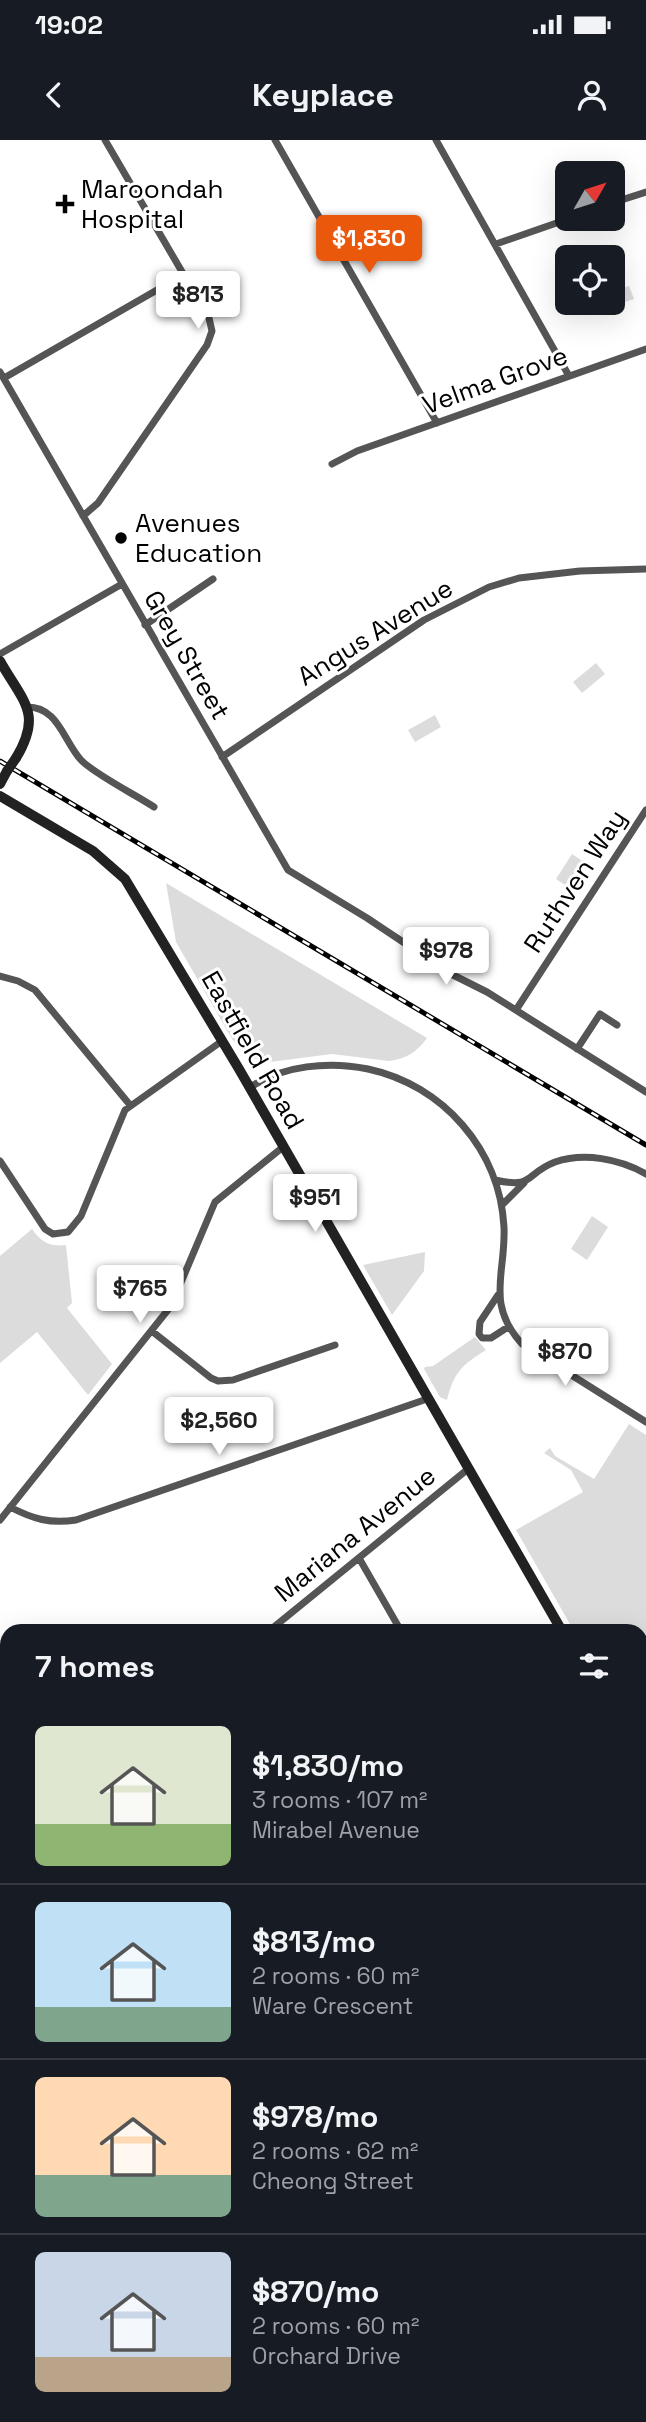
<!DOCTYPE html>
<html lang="en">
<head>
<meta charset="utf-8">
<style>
  body { margin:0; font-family:"Space Grotesk",sans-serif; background:#20242c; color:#f1f3f6; height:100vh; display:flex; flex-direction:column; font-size:26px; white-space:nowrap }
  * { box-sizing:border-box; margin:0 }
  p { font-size:23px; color:#9ea1a6 }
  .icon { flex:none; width:38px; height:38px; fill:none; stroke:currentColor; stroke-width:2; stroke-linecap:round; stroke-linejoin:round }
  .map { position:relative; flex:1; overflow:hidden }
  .drawer { position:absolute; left:0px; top:1484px; width:648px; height:798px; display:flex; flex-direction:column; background:#171b24; border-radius:21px 21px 0 0; box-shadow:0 7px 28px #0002 }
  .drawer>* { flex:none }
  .needle { width:46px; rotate:51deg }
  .tools { position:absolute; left:555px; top:21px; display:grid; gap:14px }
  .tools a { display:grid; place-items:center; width:70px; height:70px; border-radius:10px; background:#171b24; box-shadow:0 7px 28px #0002; font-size:35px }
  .price { position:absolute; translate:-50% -60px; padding:0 16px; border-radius:7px; background:#fff; color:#222; font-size:23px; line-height:46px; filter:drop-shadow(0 2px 4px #0008) }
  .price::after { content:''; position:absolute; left:50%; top:42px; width:21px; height:16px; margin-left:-10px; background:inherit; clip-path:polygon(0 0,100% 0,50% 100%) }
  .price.on { background:#ea580c; color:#fff }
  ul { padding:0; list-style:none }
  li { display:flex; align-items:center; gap:21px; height:175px; padding:0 35px }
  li+li { border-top:2px solid #363941 }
  li span { display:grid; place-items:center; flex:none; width:196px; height:140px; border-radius:10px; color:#555 }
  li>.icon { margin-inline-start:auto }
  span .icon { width:84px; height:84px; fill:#fffc; stroke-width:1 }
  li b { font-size:30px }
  h2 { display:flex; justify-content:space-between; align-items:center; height:84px; padding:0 35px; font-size:30px }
  .status { display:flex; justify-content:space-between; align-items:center; height:49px; padding:0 35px; background:#171b24; direction:ltr }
  .status svg { height:19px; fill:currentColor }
  header { display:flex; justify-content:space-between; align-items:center; height:91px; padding:0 35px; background:#171b24; font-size:32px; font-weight:700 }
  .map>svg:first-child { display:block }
  .green { fill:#dcdcdc }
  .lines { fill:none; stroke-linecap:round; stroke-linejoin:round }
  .stream { stroke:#a3a3a3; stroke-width:2.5 }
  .primary-casing { stroke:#dbdbdb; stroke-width:14 }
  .minor { stroke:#555; stroke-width:7 }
  .secondary { stroke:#222; stroke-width:10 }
  .primary { stroke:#000; stroke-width:10 }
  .rail-casing { stroke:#000; stroke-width:5 }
  .rail { stroke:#fff; stroke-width:2.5; stroke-dasharray:8; stroke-linecap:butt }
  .secondary-bridge { stroke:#222; stroke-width:10 }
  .poi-dot { fill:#000; stroke:#fff; stroke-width:2.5 }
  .labels { text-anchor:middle; stroke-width:6; stroke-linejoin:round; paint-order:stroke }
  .poi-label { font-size:26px; fill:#000; stroke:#fff; text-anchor:start }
  .street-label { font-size:26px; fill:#000; stroke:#fff }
</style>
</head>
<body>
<div class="status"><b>19:02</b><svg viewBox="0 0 49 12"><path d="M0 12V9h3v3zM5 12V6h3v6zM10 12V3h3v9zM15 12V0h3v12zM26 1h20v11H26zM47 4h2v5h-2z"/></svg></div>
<header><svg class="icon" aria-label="back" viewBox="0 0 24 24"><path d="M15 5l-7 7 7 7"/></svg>Keyplace<svg class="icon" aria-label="person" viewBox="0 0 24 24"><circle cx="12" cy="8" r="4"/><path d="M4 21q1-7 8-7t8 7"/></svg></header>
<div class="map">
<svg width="646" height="2282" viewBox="0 0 646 2282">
  <rect width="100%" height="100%" fill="#fff"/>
  <!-- green -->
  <path class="green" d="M629 146 634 159 605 169 603 163H612L613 151Z
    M596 523 605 534 582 553 573 542Z
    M435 575 441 587 415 602 408 590Z
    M572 714 584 722 568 747 556 739Z
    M166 743 427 898C417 912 406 919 389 921L332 914 270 922 256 919 243 912 232 899 176 802Z
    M592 1076 608 1087 587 1120 571 1109Z
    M32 1089C41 1102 50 1107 66 1105L72 1163 67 1168 112 1224 88 1255 37 1192 0 1223V1116Z
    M425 1112 424 1131 392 1175 363 1125Z
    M475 1197 486 1210C462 1225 454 1232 447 1260L440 1257 424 1229 425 1227 433 1226Z
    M629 1284 646 1295V1615L640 1606V1491H574L516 1390 583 1352 571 1330 544 1313 550 1308 555 1316 594 1339Z
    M7 2022V2051L0 2054V2025Z"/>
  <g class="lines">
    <!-- stream -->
    <path class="stream" d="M640 1895 646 1894
      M0 2042 7 2038"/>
    <defs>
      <path id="primary" d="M640 1730 646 1726
        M640 1745 646 1741
        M0 2205 7 2200"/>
    </defs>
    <!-- primary casing -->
    <use href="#primary" class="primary-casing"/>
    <!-- minor -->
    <path class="minor" d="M275 0 437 283
      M436 0 569 236
      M612 63 646 52
      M496 104 568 79
      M0 232 288 730 367 778 451 834 487 852 646 952
      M4 238 183 135
      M332 324 357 311 646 209
      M83 376 98 363 207 205 212 191 209 178 105 0
      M145 485 213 439
      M0 514 122 444
      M26 567C58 566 63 600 81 620 94 634 136 655 154 667
      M222 617 424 480 489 447 519 438 580 431 646 429
      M0 836 18 841 35 850 130 965
      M516 870 646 670
      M577 909 600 874 617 885
      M249 948C283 925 329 921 368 929 443 945 500 1010 504 1087 506 1134 485 1163 522 1204L646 1282
      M0 1021 45 1089 53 1094 68 1092 81 1076 125 970 222 901
      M495 1040C535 1049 524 1034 555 1022 584 1012 620 1019 646 1034
      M502 1065 524 1043
      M498 1155 480 1182 479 1194 482 1198H491L508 1187
      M153 1192 211 1238 218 1241 233 1240 335 1205
      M10 1367C33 1379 50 1384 76 1380L427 1259
      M0 1380 171 1166 215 1062 283 1007
      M359 1418 401 1491
      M269 1491 468 1329
      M0 1695 7 1690
      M0 1889 7 1901
      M0 1971 7 1967
      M640 1976 646 1975
      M2 2090 7 2098
      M640 2127 646 2125
      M77 2275 81 2282
      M243 2275 247 2282
      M413 2275 417 2282
      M580 2275 584 2282
      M506 2282 518 2275"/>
    <!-- secondary -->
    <path class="secondary" d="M0 521C23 562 43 573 16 618
      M0 644 7 631
      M0 656 93 711 125 739 239 929 562 1491
      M640 1627 646 1637"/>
    <!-- primary -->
    <use href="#primary" class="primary"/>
    <defs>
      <path id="rail" d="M0 621 646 1005"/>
    </defs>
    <!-- rail casing -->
    <use href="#rail" class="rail-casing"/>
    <!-- rail -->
    <use href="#rail" class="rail"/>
    <!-- secondary-bridge -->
    <path class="secondary-bridge" d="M7 631 16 618"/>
  </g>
  <!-- markers -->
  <g class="poi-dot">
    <path d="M61.5 53.5h7v7h7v7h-7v7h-7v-7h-7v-7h7z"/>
    <circle cx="121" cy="398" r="7"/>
  </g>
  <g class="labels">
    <!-- poi labels -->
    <g class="poi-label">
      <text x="81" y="58">Maroondah<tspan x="81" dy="30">Hospital</tspan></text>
      <text x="135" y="392">Avenues<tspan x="135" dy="30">Education</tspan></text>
    </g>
    <!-- street labels -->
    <g class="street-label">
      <text transform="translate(495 240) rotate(-20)" y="9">Velma Grove</text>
      <text transform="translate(375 492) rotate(-32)" y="9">Angus Avenue</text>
      <text transform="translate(187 515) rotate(60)" y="9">Grey Street</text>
      <text transform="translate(575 741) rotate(-57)" y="9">Ruthven Way</text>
      <text transform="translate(253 910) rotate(60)" y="9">Eastfield Road</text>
      <text transform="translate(355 1394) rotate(-39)" y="9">Mariana Avenue</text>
    </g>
  </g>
</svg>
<div class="tools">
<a><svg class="needle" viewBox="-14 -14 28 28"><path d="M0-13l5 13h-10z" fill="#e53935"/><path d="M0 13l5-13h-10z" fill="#9ea1a6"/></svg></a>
<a><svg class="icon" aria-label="locate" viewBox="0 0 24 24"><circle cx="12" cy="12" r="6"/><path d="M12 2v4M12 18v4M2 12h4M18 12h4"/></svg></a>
</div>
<b class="price on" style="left:369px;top:135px">$1,830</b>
<b class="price" style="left:198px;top:191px">$813</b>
<b class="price" style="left:446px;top:847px">$978</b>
<b class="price" style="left:315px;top:1094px">$951</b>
<b class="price" style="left:140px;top:1185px">$765</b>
<b class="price" style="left:565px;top:1248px">$870</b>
<b class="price" style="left:219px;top:1317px">$2,560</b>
<section class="drawer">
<h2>7 homes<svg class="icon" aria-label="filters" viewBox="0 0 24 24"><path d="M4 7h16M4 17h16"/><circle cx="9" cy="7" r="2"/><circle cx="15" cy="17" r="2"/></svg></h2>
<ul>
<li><span style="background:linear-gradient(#dfe7d0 70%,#8fb573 0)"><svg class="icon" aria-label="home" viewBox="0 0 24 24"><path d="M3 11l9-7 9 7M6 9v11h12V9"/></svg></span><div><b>$1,830/mo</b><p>3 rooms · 107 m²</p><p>Mirabel Avenue</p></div></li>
<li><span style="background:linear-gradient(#bfe0f5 75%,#7fa58c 0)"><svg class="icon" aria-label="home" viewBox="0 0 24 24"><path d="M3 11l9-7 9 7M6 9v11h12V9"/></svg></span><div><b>$813/mo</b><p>2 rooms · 60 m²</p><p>Ware Crescent</p></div></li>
<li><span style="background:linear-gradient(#ffd9b3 70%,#7fa58c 0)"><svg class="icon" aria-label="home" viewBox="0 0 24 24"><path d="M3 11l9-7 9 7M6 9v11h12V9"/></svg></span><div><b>$978/mo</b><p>2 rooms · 62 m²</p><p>Cheong Street</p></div></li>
<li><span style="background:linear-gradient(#c9d6e8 75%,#b9a48a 0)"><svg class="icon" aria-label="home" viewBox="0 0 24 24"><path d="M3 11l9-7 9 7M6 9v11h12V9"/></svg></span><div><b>$870/mo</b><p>2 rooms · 60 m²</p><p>Orchard Drive</p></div></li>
</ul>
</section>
</div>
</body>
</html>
